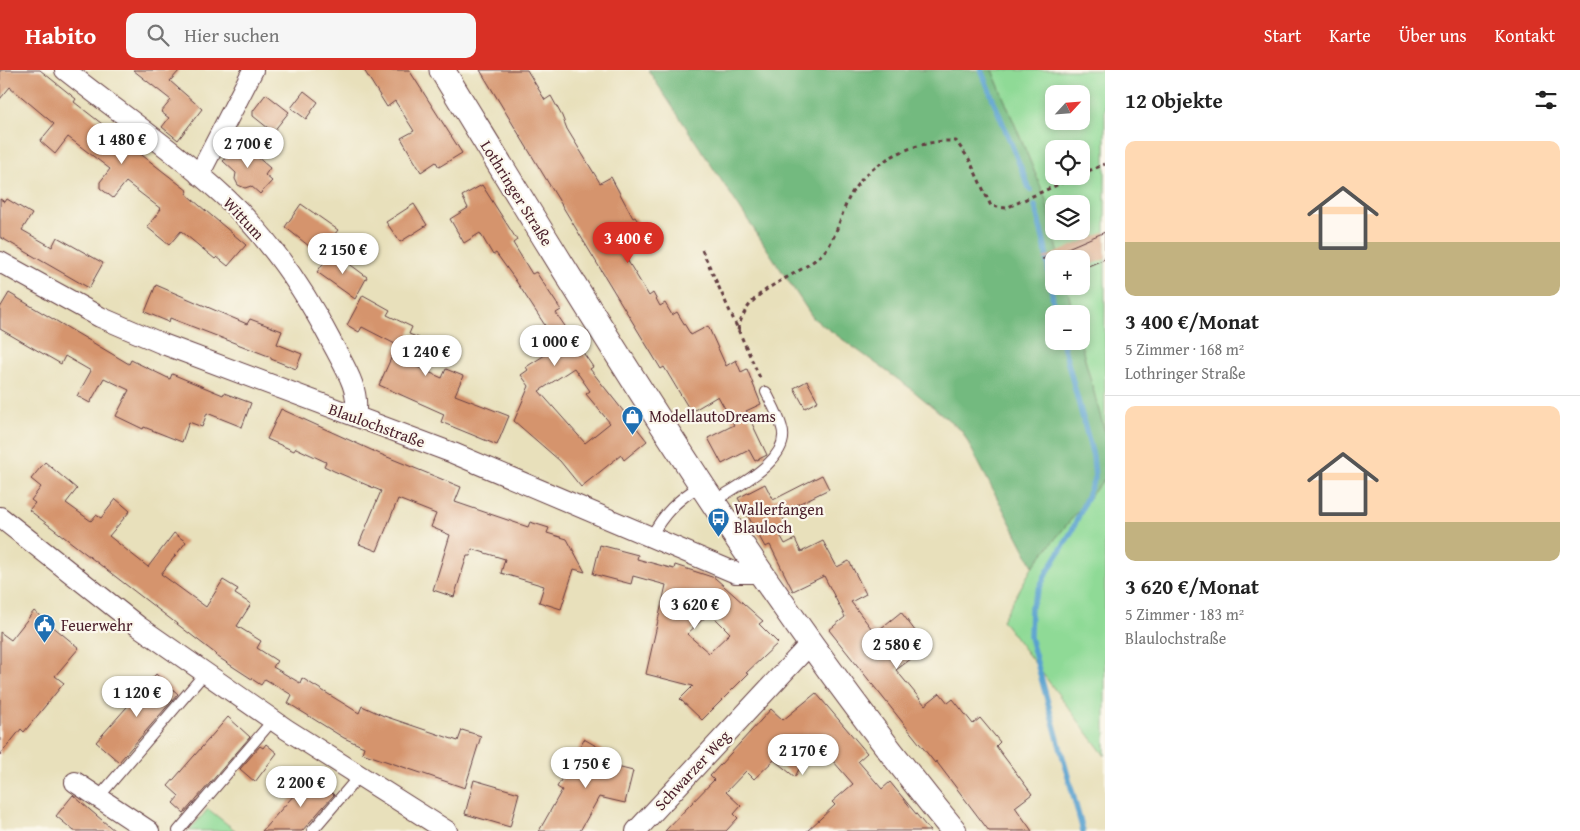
<!DOCTYPE html>
<html lang="de">
<head>
<meta charset="utf-8">
<style>
  body { margin:0; font-family:"Gentium Book Plus",serif; background:#f6f6f6; color:#222; height:100vh; display:flex; flex-direction:column; font-size:19px; white-space:nowrap }
  * { box-sizing:border-box; margin:0 }
  p { font-size:16px; color:#767676 }
  .icon { flex:none; width:28px; height:28px; fill:none; stroke:currentColor; stroke-width:2; stroke-linecap:round; stroke-linejoin:round }
  .map { position:relative; flex:1; overflow:hidden }
  .drawer { display:flex; flex-direction:column; background:#fff; width:475px }
  .drawer>* { flex:none }
  .needle { width:32px; rotate:64deg }
  .controls { position:absolute; left:1045px; top:15px; display:grid; gap:10px }
  .controls a { display:grid; place-items:center; width:45px; height:45px; border-radius:10px; background:#fff; box-shadow:0 2px 8px #0003; font-size:25px }
  .price { position:absolute; translate:-50% -42px; padding:0 11px; border-radius:18px; background:#fff; color:#222; font-size:16px; line-height:32px; filter:drop-shadow(0 1px 2px #0008) }
  .price::after { content:''; position:absolute; left:50%; top:30px; width:15px; height:11px; margin-left:-8px; background:inherit; clip-path:polygon(0 0,100% 0,50% 100%) }
  .price.selected { background:#d93025; color:#fff }
  ul { padding:0; list-style:none }
  li { display:grid; align-content:center; gap:10px; height:265px; padding:0 20px }
  li+li { border-top:1px solid #e0e0e0 }
  li span { display:grid; place-items:center; height:155px; border-radius:10px; color:#555 }
  li>.icon { margin-inline-start:auto }
  span .icon { width:90px; height:90px; fill:#fffc; stroke-width:1 }
  li b { font-size:21px }
  h2 { display:flex; justify-content:space-between; align-items:center; height:60px; padding:0 20px; font-size:21px }
  header { display:flex; align-items:center; gap:30px; box-sizing:border-box; height:70px; padding:0 25px; background:#d93025; color:#fff }
  header strong { font-size:24px }
  nav { display:flex; gap:28px; margin-inline-start:auto; font-size:18px }
  .search { width:350px; height:45px; background:#f6f6f6; display:flex; align-items:center; gap:12px; box-sizing:border-box; padding:0 18px; border-radius:10px; color:#767676; font-size:19px }
  main { display:flex; flex:1; min-height:0 }
  .map>svg:first-child { display:block }
  .green { fill:#8fda96; stroke:#6c7c60; fill-rule:evenodd }
  .forest { fill:#73ba7f; stroke:#5e6c55 }
  .lines { fill:none; stroke-linecap:round; stroke-linejoin:round }
  .stream { stroke:#58a1cf; stroke-width:5.5 }
  .building { fill:#d5946d; fill-rule:evenodd }
  .service-casing { stroke:#623c41; stroke-width:12 }
  .minor-casing { stroke:#623c41; stroke-width:22 }
  .tertiary-casing { stroke:#623c41; stroke-width:27 }
  .path { stroke:#623c41; stroke-width:3; stroke-dasharray:4 4; stroke-linecap:butt }
  .service { stroke:#fff; stroke-width:10 }
  .minor { stroke:#fff; stroke-width:20 }
  .tertiary { stroke:#fff; stroke-width:25 }
  .labels { text-anchor:middle; stroke-width:4.5; stroke-linejoin:round; paint-order:stroke }
  .street-label { font-size:16px; fill:#4a1f2b; stroke:#fbf7ec }
  .poi-label { font-size:16px; fill:#4a1f2b; stroke:#fbf7ec; text-anchor:start }
</style>
</head>
<body>
<header>
<strong>Habito</strong>
<div class="search"><svg class="icon" aria-label="search" viewBox="0 0 24 24"><circle cx="10" cy="10" r="6"/><path d="M15 15l6 6"/></svg>Hier suchen</div>
<nav><a>Start</a><a>Karte</a><a>Über uns</a><a>Kontakt</a></nav>
</header>
<main>
<div class="map">
<svg width="1105" height="761" viewBox="0 0 1105 761">
  <rect width="100%" height="100%" fill="#fbf7ec"/>
  <filter id="ink" filterUnits="userSpaceOnUse"><feTurbulence type="fractalNoise" baseFrequency=".02" numOctaves="2"/><feDisplacementMap in="SourceGraphic" scale="10" xChannelSelector="R" yChannelSelector="G"/><feConvolveMatrix kernelMatrix="1 2 1 2 8 2 1 2 1" color-interpolation-filters="sRGB"/></filter>
  <filter id="wash" filterUnits="userSpaceOnUse"><feTurbulence type="fractalNoise" baseFrequency=".0096" numOctaves="4" result="noise"/><feDisplacementMap in="SourceGraphic" scale="20" xChannelSelector="R" yChannelSelector="G"/><feGaussianBlur stdDeviation="1.12" result="paint"/><feColorMatrix in="noise" values="0 0 0 0 0 0 0 0 0 0 0 0 0 0 0 0 0 1.4 0 .05"/><feComposite in="paint" operator="in"/></filter>
  <g filter="url(#wash)">
    <rect width="100%" height="100%" fill="#e8e0bb"/>
    <!-- green -->
    <path class="green" d="M992 0H1105V363L1080 271 1081 244H1073L1067 216H1081V189H1060L1045 127ZM1054 24H1081V51H1054ZM1054 79H1081V106H1054ZM1054 134H1081V161H1054Z
      M1105 408V686L1002 550 1033 496Z
      M208 739 236 761H189Z"/>
    <!-- forest -->
    <path class="forest" d="M648 0H992L1045 127 1060 189H1054V216H1067L1073 244H1054V271H1080L1105 363V408L1033 496 962 361 910 318 813 248Z"/>
    <g class="lines">
      <!-- stream -->
      <path class="stream" d="M981 0 1030 120
        M1035 136 1045 176 1055 244
        M1062 271 1093 386 1095 408 1072 461 1045 506 1031 537 1030 567 1083 761"/>
    </g>
    <g id="blocks">
      <!-- building -->
      <path class="building" d="M0 0H40L76 29 74 32 188 121 186 124 246 175 228 196 217 187 215 189 181 161 169 175 147 157 161 139 126 112 113 128 100 118V112L110 99 68 67 55 84 40 71 54 54 10 17 0 29Z
        M133 0H180L170 11 202 39 178 70 162 57 169 48 161 42 171 30Z
        M364 0H409L462 83 439 97 436 92 421 102 401 68 414 61 395 31 387 37Z
        M480 0H527L545 30 551 26 562 46 567 59 600 113 611 107 633 148 635 147 643 159 647 170 623 183 649 226 653 223 660 236 665 233 672 245 677 242 691 265 708 256 726 296 736 290 741 302 747 299 761 334 746 341 767 385 755 391 749 380 722 394 708 368 734 355 718 326 691 342 664 297 661 299Z
        M304 21 318 32 306 49 291 38Z
        M266 24 289 42 273 62 253 46V41Z
        M240 72 270 98 265 105 272 111 260 124 251 116 245 118 238 115 235 109 236 103 223 91Z
        M482 115 517 170 513 173 532 204 536 202 561 240 556 243 593 297 590 299 647 371 624 390 621 385 581 417 560 391 514 351 529 316 521 305 528 300 526 297 553 280 546 270 552 266 514 208 496 183 493 185 480 163 464 173 450 149 468 138 462 126ZM574 298 590 321 586 324 610 353 585 373 539 321Z
        M0 129 5 132 7 129 32 144 22 160 52 177 57 167 103 193 89 218 0 167Z
        M301 134 338 160 319 184 285 157Z
        M414 134 427 155 400 172 386 152Z
        M1105 162V189L1081 199V189H1042Z
        M332 181 367 207 355 229 317 202Z
        M156 215 247 254 250 249 282 261 277 274 302 284 296 299 271 289V287L170 248 169 252 145 242Z
        M9 223 129 294 131 290 170 309 172 304 223 325 224 323 251 333 242 357 207 343 202 357 189 352 182 372 144 357 143 359 116 346 129 320 104 308 90 333 77 326 91 301 65 286 61 294 0 259V238Z
        M363 225 390 240 387 245 412 257 409 264 419 268 408 293 442 308 446 299 463 306 455 325 509 346 497 375 441 352 444 344 379 315 397 275 362 257 359 262 347 255Z
        M807 311 818 331 805 338 794 318Z
        M281 339 380 384 461 417 455 432 528 457 530 452 549 458 547 463 567 469 585 502 574 499 561 539 539 532 544 516 501 503 505 489 472 479 470 486H467L454 527 433 520 450 465 431 457 436 444 398 429 377 481 359 474 381 421 334 401 324 396 326 392 296 378 294 381 267 369Z
        M45 392 77 419 66 433 91 451 96 445 101 448 116 429 130 441 109 466 148 497 174 463 186 472 161 504 206 537 223 510 238 519 235 524 251 534 237 556 261 571 257 578 277 591 273 597 300 613 302 608 359 643 362 636 384 646 458 671 462 660 481 666 465 718 362 683 364 677 344 668 288 633 292 625 265 609 261 615 215 585 216 584 29 440 35 433 31 430 41 417 31 409Z
        M822 405 829 419 780 443 788 457 779 463 785 474 795 469 801 482 823 471 837 497 849 491 866 524 851 532 875 563 901 542 927 577 896 600 925 635 940 623 948 633 953 629 973 654 980 648 1000 672 996 676 1032 724 1015 737 1032 761H989L936 691 935 693 829 560 845 547 824 506 793 521 770 475 765 477 738 428 765 414 773 430Z
        M600 475 638 485 637 489 674 499 675 495 715 508 763 551 759 554 778 573 746 603 748 604 702 650 680 629 693 616 646 604 666 515 633 506 631 514 593 504ZM710 543 730 563 709 583 687 564Z
        M34 541 79 578 55 606 64 613 24 662 21 659 0 685V562L11 570Z
        M156 604 178 624 119 692 96 672Z
        M816 623 867 683 858 691 882 719 890 712 930 761H807L835 735 832 732 853 714 814 669 795 707 774 690 754 709 746 701 726 722 741 736 734 744 738 748 726 761H665L714 710 710 706 771 639 783 650Z
        M228 647 250 667 184 743 173 733 179 726 168 716Z
        M584 669 610 684 605 694 633 701 625 733 599 727 580 761H539L562 720 557 717Z
        M266 674 277 683 255 712 240 699 260 676 263 678Z
        M312 705 334 725 324 736 302 761H262Z
        M474 710 519 723 510 757 465 744Z
        M73 725 90 740 115 761H74L56 746Z"/>
    </g>
  </g>
  <g filter="url(#ink)">
    <use href="#blocks" fill-opacity="0" stroke="#623c41" stroke-width="1"/>
    <g class="lines">
      <defs>
        <path id="service" d="M713 432C735 417 792 390 782 358 779 346 772 334 766 322
          M651 467C663 444 678 429 700 416
          M98 728 205 603
          M178 761 273 650
          M312 761 359 706"/>
        <path id="minor" d="M65 0C118 42 175 81 225 127 269 168 304 219 332 273 344 296 361 320 355 346
          M199 105 253 0
          M0 192 100 247 163 274 453 383 736 503H759
          M0 447 138 556 286 659 447 761
          M75 712 149 761
          M636 761 810 574"/>
        <path id="tertiary" d="M442 0C602 261 759 524 954 761"/>
      </defs>
      <!-- service casing -->
      <use href="#service" class="service-casing"/>
      <!-- minor casing -->
      <use href="#minor" class="minor-casing"/>
      <!-- tertiary casing -->
      <use href="#tertiary" class="tertiary-casing"/>
      <!-- path -->
      <path class="path" d="M1081 104 1105 94
        M702 180 761 310
        M738 260C748 215 792 212 822 184 836 172 841 142 850 126 868 91 918 69 956 71L969 89 991 136 1006 138 1077 106"/>
      <!-- service -->
      <use href="#service" class="service"/>
      <!-- minor -->
      <use href="#minor" class="minor"/>
      <!-- tertiary -->
      <use href="#tertiary" class="tertiary"/>
    </g>
  </g>
  <!-- icons -->
  <defs>
    <symbol id="shop-pin" viewBox="-11 -11 22 30"><path d="M0 17L-7.5 6A9.5 9.5 0 1 1 7.5 6Z" fill="#1f6fb2" stroke="#fbf7ec"/><path d="M-5-2.5h2.3a2.7 3.5 0 0 1 5.4 0H5L5.5 6h-11ZM-1.5-2.5h3a1.5 2.3 0 0 0-3 0Z" fill="#fff"/></symbol>
    <symbol id="bus-pin" viewBox="-11 -11 22 30"><path d="M0 17L-7.5 6A9.5 9.5 0 1 1 7.5 6Z" fill="#1f6fb2" stroke="#fbf7ec"/><path d="M-5-6H5V4H4V6H2V4H-2V6H-4V4H-5ZM-3.5-4V0h7V-4ZM-3.5 1.2v1.5H-2V1.2ZM2 1.2v1.5H3.5V1.2Z" fill="#fff"/></symbol>
    <symbol id="civic-pin" viewBox="-11 -11 22 30"><path d="M0 17L-7.5 6A9.5 9.5 0 1 1 7.5 6Z" fill="#1f6fb2" stroke="#fbf7ec"/><path d="M-.6-6.5H3V-4.5H.6V-3L4-1V1h2V6H-6V1h2V-1L-.6-3ZM-1.2 2.5V6h2.4V2.5Z" fill="#fff"/></symbol>
  </defs>
  <g fill-rule="evenodd">
    <use href="#shop-pin" x="620" y="334" width="25" height="34"/>
    <use href="#bus-pin" x="706" y="436" width="25" height="34"/>
    <use href="#civic-pin" x="32" y="542" width="25" height="34"/>
  </g>
  <g class="labels">
    <!-- street labels -->
    <g class="street-label">
      <text transform="translate(517 123) rotate(58)" y="6">Lothringer Straße</text>
      <text transform="translate(244 148) rotate(47)" y="6">Wittum</text>
      <text transform="translate(377 355) rotate(20)" y="6">Blaulochstraße</text>
      <text transform="translate(692 700) rotate(-47)" y="6">Schwarzer Weg</text>
    </g>
    <!-- poi labels -->
    <g class="poi-label">
      <text x="649" y="352">ModellautoDreams</text>
      <text x="734" y="445">Wallerfangen<tspan x="734" dy="18">Blauloch</tspan></text>
      <text x="61" y="561">Feuerwehr</text>
    </g>
  </g>
</svg>
<div class="controls">
<a><svg class="needle" viewBox="-14 -14 28 28"><path d="M0-13l5 13h-10z" fill="#e53935"/><path d="M0 13l5-13h-10z" fill="#767676"/></svg></a>
<a><svg class="icon" aria-label="locate" viewBox="0 0 24 24"><circle cx="12" cy="12" r="6"/><path d="M12 2v4M12 18v4M2 12h4M18 12h4"/></svg></a>
<a><svg class="icon" aria-label="layers" viewBox="0 0 24 24"><path d="M12 4l9 5-9 5-9-5zM3 14l9 5 9-5"/></svg></a>
<a>+</a>
<a>−</a>
</div>
<b class="price" style="left:122px;top:95px">1 480 €</b>
<b class="price" style="left:248px;top:99px">2 700 €</b>
<b class="price selected" style="left:628px;top:194px">3 400 €</b>
<b class="price" style="left:343px;top:205px">2 150 €</b>
<b class="price" style="left:555px;top:297px">1 000 €</b>
<b class="price" style="left:426px;top:307px">1 240 €</b>
<b class="price" style="left:695px;top:560px">3 620 €</b>
<b class="price" style="left:897px;top:600px">2 580 €</b>
<b class="price" style="left:137px;top:648px">1 120 €</b>
<b class="price" style="left:803px;top:706px">2 170 €</b>
<b class="price" style="left:586px;top:719px">1 750 €</b>
<b class="price" style="left:301px;top:738px">2 200 €</b>
</div>
<section class="drawer">
<h2>12 Objekte<svg class="icon" aria-label="filters" viewBox="0 0 24 24"><path d="M4 7h16M4 17h16"/><circle cx="9" cy="7" r="2"/><circle cx="15" cy="17" r="2"/></svg></h2>
<ul>
<li><span style="background:linear-gradient(#ffd9b3 65%,#c2b280 0)"><svg class="icon" aria-label="home" viewBox="0 0 24 24"><path d="M3 11l9-7 9 7M6 9v11h12V9"/></svg></span><div><b>3 400 €/Monat</b><p>5 Zimmer · 168 m²</p><p>Lothringer Straße</p></div></li>
<li><span style="background:linear-gradient(#ffd9b3 75%,#c2b280 0)"><svg class="icon" aria-label="home" viewBox="0 0 24 24"><path d="M3 11l9-7 9 7M6 9v11h12V9"/></svg></span><div><b>3 620 €/Monat</b><p>5 Zimmer · 183 m²</p><p>Blaulochstraße</p></div></li>
</ul>
</section>
</main>
</body>
</html>
